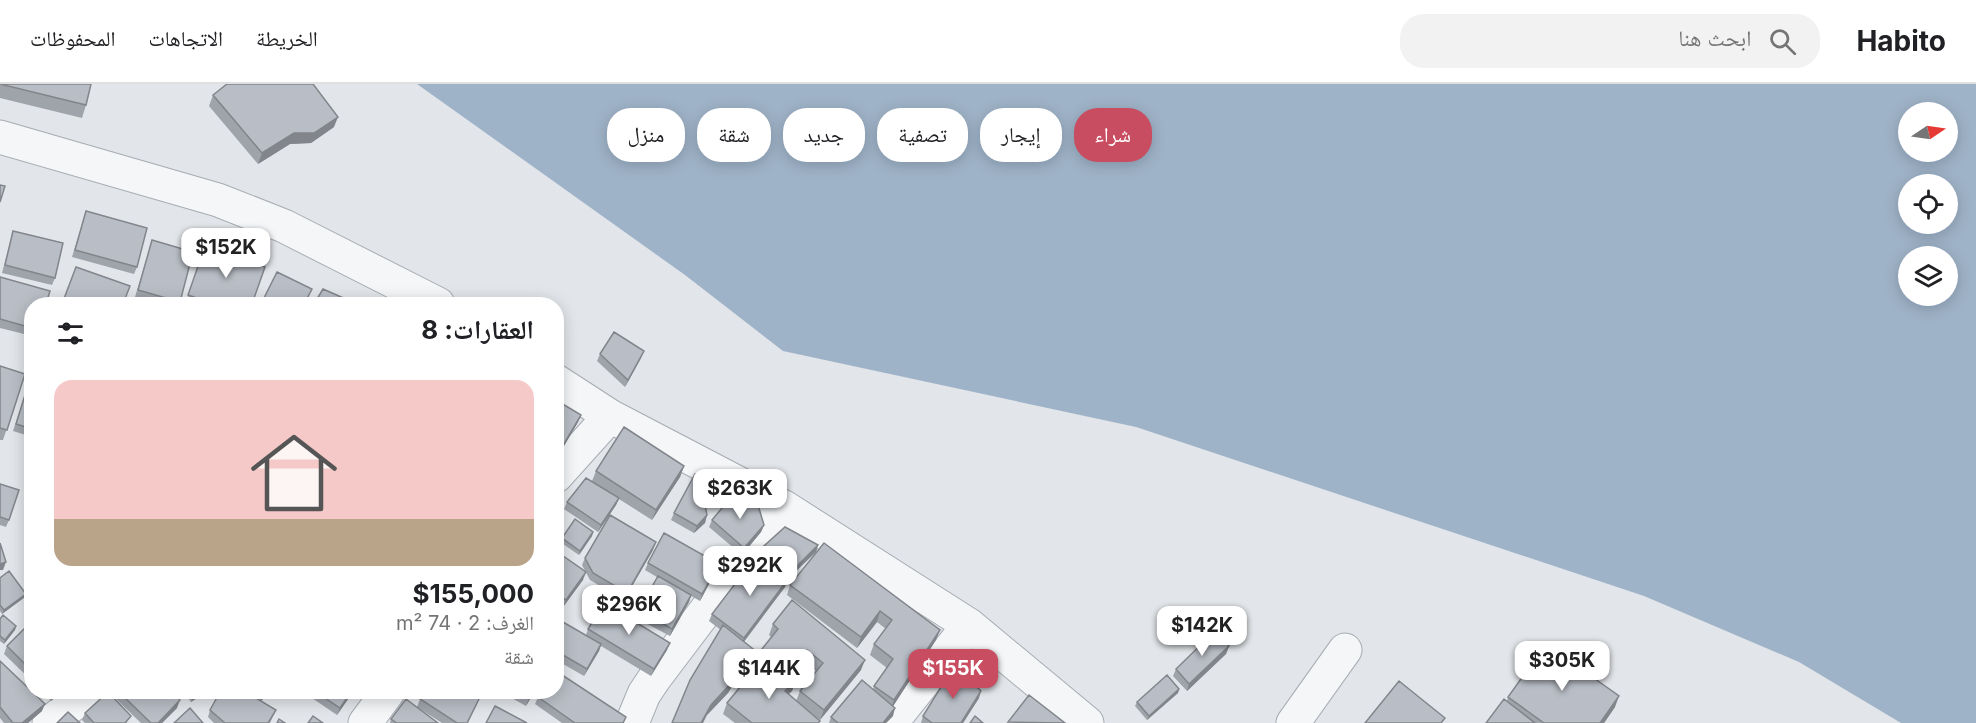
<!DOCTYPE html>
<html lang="ar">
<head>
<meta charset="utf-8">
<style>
  body { margin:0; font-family:Inter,"Noto Naskh Arabic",sans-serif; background:#f2f2f2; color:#202124; direction:rtl; height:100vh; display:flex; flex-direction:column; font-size:22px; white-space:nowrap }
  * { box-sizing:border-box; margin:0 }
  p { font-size:20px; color:#757577 }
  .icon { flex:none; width:33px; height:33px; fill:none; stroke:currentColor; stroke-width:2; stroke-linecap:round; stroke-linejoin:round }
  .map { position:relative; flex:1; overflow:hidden; direction:ltr }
  .panel { position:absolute; left:24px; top:213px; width:540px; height:402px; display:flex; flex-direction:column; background:#fff; border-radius:24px; box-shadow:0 3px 15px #0003; direction:rtl }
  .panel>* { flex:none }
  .top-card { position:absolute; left:582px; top:24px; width:570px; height:54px; direction:rtl; display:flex; gap:12px }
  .needle { width:39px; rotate:77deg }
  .fabs { position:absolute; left:1898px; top:18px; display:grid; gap:12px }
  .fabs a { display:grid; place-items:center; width:60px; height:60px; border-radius:50%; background:#fff; box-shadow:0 3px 15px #0003; font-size:30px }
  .price { position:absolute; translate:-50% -51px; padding:0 14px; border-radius:12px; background:#fff; color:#222; font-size:20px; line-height:39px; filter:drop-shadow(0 2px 3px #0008) }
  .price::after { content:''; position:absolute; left:50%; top:36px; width:18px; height:14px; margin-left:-9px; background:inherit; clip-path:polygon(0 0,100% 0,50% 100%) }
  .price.selected { background:#c84d60; color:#fff }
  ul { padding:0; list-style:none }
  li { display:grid; align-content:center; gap:12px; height:318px; padding:0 30px }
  li span { display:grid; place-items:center; height:186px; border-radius:18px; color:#555 }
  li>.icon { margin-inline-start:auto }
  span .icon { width:108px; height:108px; fill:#fffc; stroke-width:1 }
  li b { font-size:26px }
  h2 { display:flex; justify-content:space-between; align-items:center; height:72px; padding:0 30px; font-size:26px }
  .pill { padding:0 21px; border-radius:24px; background:#fff; box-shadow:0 3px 15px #0003; font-size:21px; line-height:54px }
  .pill.selected { background:#c84d60; color:#fff }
  header { display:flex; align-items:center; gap:36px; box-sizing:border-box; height:84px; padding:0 30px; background:#fff; border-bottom:2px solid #e0e0e0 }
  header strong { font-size:28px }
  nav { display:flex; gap:33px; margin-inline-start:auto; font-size:21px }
  .search { width:420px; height:54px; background:#f2f2f2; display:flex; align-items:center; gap:15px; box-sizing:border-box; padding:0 21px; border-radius:24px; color:#757577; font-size:22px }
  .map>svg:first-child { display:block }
  .water { fill:#9fb3c8; fill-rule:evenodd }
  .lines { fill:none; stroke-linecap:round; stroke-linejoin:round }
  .minor-casing { stroke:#a7acb3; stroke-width:35 }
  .minor { stroke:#f4f6f8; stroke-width:33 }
  .wall { fill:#9fa3aa; fill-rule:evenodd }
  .shaded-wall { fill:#82858b }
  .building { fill:#b9bec6; stroke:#82858b; stroke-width:1.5 }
</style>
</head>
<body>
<header>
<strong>Habito</strong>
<div class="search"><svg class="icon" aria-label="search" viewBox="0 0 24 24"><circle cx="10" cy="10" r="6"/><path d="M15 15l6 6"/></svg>ابحث هنا</div>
<nav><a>الخريطة</a><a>الاتجاهات</a><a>المحفوظات</a></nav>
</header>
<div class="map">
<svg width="1976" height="639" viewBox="0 0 1976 639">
  <rect width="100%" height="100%" fill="#e2e5e9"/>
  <!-- water -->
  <path class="water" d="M417 0H1976V639H1901L1799 578 1644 512 1136 343 783 267 685 191ZM1908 28H1947V68H1908ZM1908 100H1947V140H1908ZM1908 172H1947V212H1908Z"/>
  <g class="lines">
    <defs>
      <path id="minor" d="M0 53 218 116 284 142 438 220
        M556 297 610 332 784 423 969 541 1087 639
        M556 392 610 332
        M49 639 89 608
        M365 639 388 608
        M632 639 644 610 654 595 784 423
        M891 639 969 541
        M1293 639 1345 566"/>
    </defs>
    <!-- minor casing -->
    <use href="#minor" class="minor-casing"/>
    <!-- minor -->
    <use href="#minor" class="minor"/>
  </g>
  <!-- wall -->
  <path class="wall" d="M0 0 86 21 82 34 0 14Z
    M213 11 334 43 311 59 290 60 258 80 209 22Z
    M86 127 137 183 134 190 72 173Z
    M13 147 55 194 52 201 2 189Z
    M152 156 193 168 179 219 184 220H161L135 213Z
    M205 162 252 220H191L186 219Z
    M0 193 32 220V252L0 244Z
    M600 270 641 274 625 303 597 277Z
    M0 282 25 290 3 356H0Z
    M25 311 32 313V353L13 347Z
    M556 316 578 338 561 367 556 364Z
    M684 382 680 393 652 436 619 415 616 421 598 448 564 425 567 418 592 397 596 387Z
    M0 400 9 436 6 443 0 441Z
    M717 402 714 409 704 416 707 431 705 439 694 449 671 436 674 429Z
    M712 436 764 441 761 448 742 471 709 443Z
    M593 448 592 452 579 471 560 458 562 454Z
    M818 461 816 468 794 489 762 470 764 462Z
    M32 462V474L28 470Z
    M653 466 624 516 590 496 582 481 585 474Z
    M556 467 583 496 563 523 556 518Z
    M648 479 716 487 700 517 691 512 689 518 670 552 636 534 639 526 657 493 645 486Z
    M0 494 26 510 25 513 2 530 0 527Z
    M32 497V508L28 504 29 500Z
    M790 501 940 546 936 556 893 622V632L886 639H829L831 633 873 606 874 602 887 584 870 571 874 560 886 545 877 538 857 564 787 511Z
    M785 503 744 558 749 575 728 609 707 631 721 546 709 537 712 530Z
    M556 534 586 551 588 545 667 566 651 592 601 562 599 567 584 592 556 576Z
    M0 535 16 542 15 546 4 560 0 557Z
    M773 540 861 586 820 636 816 633 819 639H735L723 630 727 619 757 583 754 580 758 570 771 553 769 551ZM803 576 816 587 800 607 796 617 789 610 792 607 796 596 787 598 786 597Z
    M32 546V597L4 570 7 562Z
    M1229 562 1226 570 1187 607 1173 592 1176 585Z
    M0 577 42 627 28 639H4L0 634Z
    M1179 605 1178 609 1147 636 1135 622 1137 618Z
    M42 608H60L51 617Z
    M118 608 177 624 162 639H141L116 615Z
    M183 608H206L191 618Z
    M251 608H272L261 617 276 626 270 639H214L208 633 210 626 258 615Z
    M307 608H353L337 631 306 610Z
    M501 608H534L526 622Z
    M538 613 624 639H562L535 620Z
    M1508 613 1615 623 1604 639H1486L1507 617Z
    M979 614 963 639H921L923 632Z
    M420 615 477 620 468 639H442L417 623 438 639H390L391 635 417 623Z
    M85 629 129 639H85L82 636Z"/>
  <!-- shaded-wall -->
  <path class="shaded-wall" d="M338 33 334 43 311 59 290 60 258 80 262 69 294 49Z
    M644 267 641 274 625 303 628 296Z
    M581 331 578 338 561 367 564 360Z
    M684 382 680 393 652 436 656 426Z
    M717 402 714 409 701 419 703 411Z
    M619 414 616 421 598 448 601 441Z
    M707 431 705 439 694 449 697 442Z
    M764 441 761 448 742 471 744 464Z
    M593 448 592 452 579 471 580 467Z
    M656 458 653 466 624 516 627 509Z
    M818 461 816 468 794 489 797 482Z
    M6 478 3 486H0V480Z
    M719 480 716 487 700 517 702 510Z
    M586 488 583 496 563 523 566 516Z
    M788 495 785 503 741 561 744 554Z
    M26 510 25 513 2 530 4 526Z
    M691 511 689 518 670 552 672 545Z
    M880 527 877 538 857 564 861 553Z
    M16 542 15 546 4 560 5 556Z
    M940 546 936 556 890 627 894 616Z
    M670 559 667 566 651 592 654 585Z
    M601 560 599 567 584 592 587 585Z
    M1229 562 1226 570 1187 607 1189 600Z
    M753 565 749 575 728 609 707 631 703 639H701L711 621Z
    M807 566 803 576 781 603 785 592Z
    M865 576 861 586 820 636 824 626Z
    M796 596 792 607 781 617 785 607Z
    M1179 605 1178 609 1147 636 1149 632Z
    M981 607 979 614 963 639H961Z
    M55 608H60L51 617 54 609Z
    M199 608H206L191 618 194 611Z
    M266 608H272L260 617 262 610Z
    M351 608H353L337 631 340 624Z
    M532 608H534L526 622 530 611Z
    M1619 612 1615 623 1604 639H1600Z
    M180 616 177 624 162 639H158Z
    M45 620 42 627 28 639H22Z
    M895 624 893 632 886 639H883Z"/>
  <!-- building -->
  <path class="building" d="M0 0H91L86 21Z
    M227 0H313L338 33 314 49H294L262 69 213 11Z
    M0 101 5 102 0 118Z
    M86 127 147 144 137 183 75 166Z
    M13 147 63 159 55 194 5 181Z
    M152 156 193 168 180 218 138 206Z
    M205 162 265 183 252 220H214L188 211Z
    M76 183 130 202 123 220H62Z
    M277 188 312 205 304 220H261Z
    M0 193 50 207 46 220H32V244L0 235Z
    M323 205 357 220H314Z
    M174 217 184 220H173Z
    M614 248 644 267 628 296 600 270Z
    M0 282 25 290 7 346 0 344Z
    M25 311 32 313V345L16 340Z
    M556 316 581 331 564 360 556 355Z
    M624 343 684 382 656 426 596 387Z
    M695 390 717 402 703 411 707 431 697 442 674 429Z
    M586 394 619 414 601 441 567 418Z
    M0 400 19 406 9 436 0 433Z
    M733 411 758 421 764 441 744 464 712 436Z
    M610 431 656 458 627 509 593 489 585 474Z
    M575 435 593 448 580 467 562 454Z
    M785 443 818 461 797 482 764 462Z
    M664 449 719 480 702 510 648 479Z
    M0 459 6 478 0 480Z
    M824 459 940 546 894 616 874 602 893 575 874 560 892 536 880 527 861 553 790 501Z
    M556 467 586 488 566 516 556 509Z
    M757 471 788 495 744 554 712 530Z
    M9 487 26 510 4 526 0 521V494Z
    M658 492 691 511 672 545 639 526Z
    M792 516 865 576 824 626 800 607 823 579 807 566 785 592 758 570 778 545 773 540Z
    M604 519 670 559 654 585 588 545Z
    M3 531 16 542 5 556 0 552V535Z
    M556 534 601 560 587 585 556 567Z
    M723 541 753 565 732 598 711 621 701 639H672L690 596Z
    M27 542 32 546V587L7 562Z
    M1215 547 1229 562 1189 600 1176 585Z
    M1546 560 1619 612 1600 639H1544L1508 613Z
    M0 577 45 620 22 639H13L0 623Z
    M759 580 787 598 796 596 785 607 820 637 818 639H752L727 619Z
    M954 582 981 607 961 639H932L923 632Z
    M556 587 626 633 623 639H575L538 613 541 608H556Z
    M1167 591 1179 605 1149 632 1137 618Z
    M862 596 895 624 883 639H838L831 633Z
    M1399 597 1445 634 1441 639H1365Z
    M108 608 131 632 125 639H94L85 629Z
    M119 608H171L180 616 158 639H151Z
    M191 608H199L194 611Z
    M220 608H246L276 626 268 639H225L210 626Z
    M316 608H351L340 624Z
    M427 608H467L480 613 467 639H457L420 615Z
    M523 608H532L530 611Z
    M1029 611 1065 639 1008 638Z
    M406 615 438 639H397L391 635Z
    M1504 615 1535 639H1486Z
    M495 622 527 639H486Z
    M190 624 203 639H174Z
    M68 628 80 639H57Z
    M313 632 323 639H308Z
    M975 632 983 639H970Z
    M279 635 285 639H277Z"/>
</svg>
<div class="fabs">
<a><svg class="needle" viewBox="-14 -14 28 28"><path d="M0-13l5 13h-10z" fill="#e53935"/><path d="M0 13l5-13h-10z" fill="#757577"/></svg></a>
<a><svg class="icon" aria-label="locate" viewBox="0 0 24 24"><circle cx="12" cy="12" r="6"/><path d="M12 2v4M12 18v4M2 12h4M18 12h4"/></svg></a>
<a><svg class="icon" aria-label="layers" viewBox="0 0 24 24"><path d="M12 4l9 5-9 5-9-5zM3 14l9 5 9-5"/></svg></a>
</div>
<b class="price" style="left:226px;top:195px">$152K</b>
<b class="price" style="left:740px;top:436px">$263K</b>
<b class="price" style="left:750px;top:513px">$292K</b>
<b class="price" style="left:629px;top:552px">$296K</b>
<b class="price" style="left:1202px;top:573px">$142K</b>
<b class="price" style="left:1562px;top:608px">$305K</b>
<b class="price" style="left:769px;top:616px">$144K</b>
<b class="price selected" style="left:953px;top:616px">$155K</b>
<div class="top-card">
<a class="pill selected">شراء</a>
<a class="pill">إيجار</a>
<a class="pill">تصفية</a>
<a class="pill">جديد</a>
<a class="pill">شقة</a>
<a class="pill">منزل</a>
</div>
<section class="panel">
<h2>العقارات: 8<svg class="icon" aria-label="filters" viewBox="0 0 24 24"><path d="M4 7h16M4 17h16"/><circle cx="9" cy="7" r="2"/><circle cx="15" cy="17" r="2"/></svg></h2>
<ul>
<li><span style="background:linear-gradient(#f6c9c9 75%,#b9a48a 0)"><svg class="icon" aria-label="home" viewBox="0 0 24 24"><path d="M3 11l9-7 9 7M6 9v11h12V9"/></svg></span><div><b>$155,000</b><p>الغرف: 2 · 74 m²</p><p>شقة</p></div></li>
</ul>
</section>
</div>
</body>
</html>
